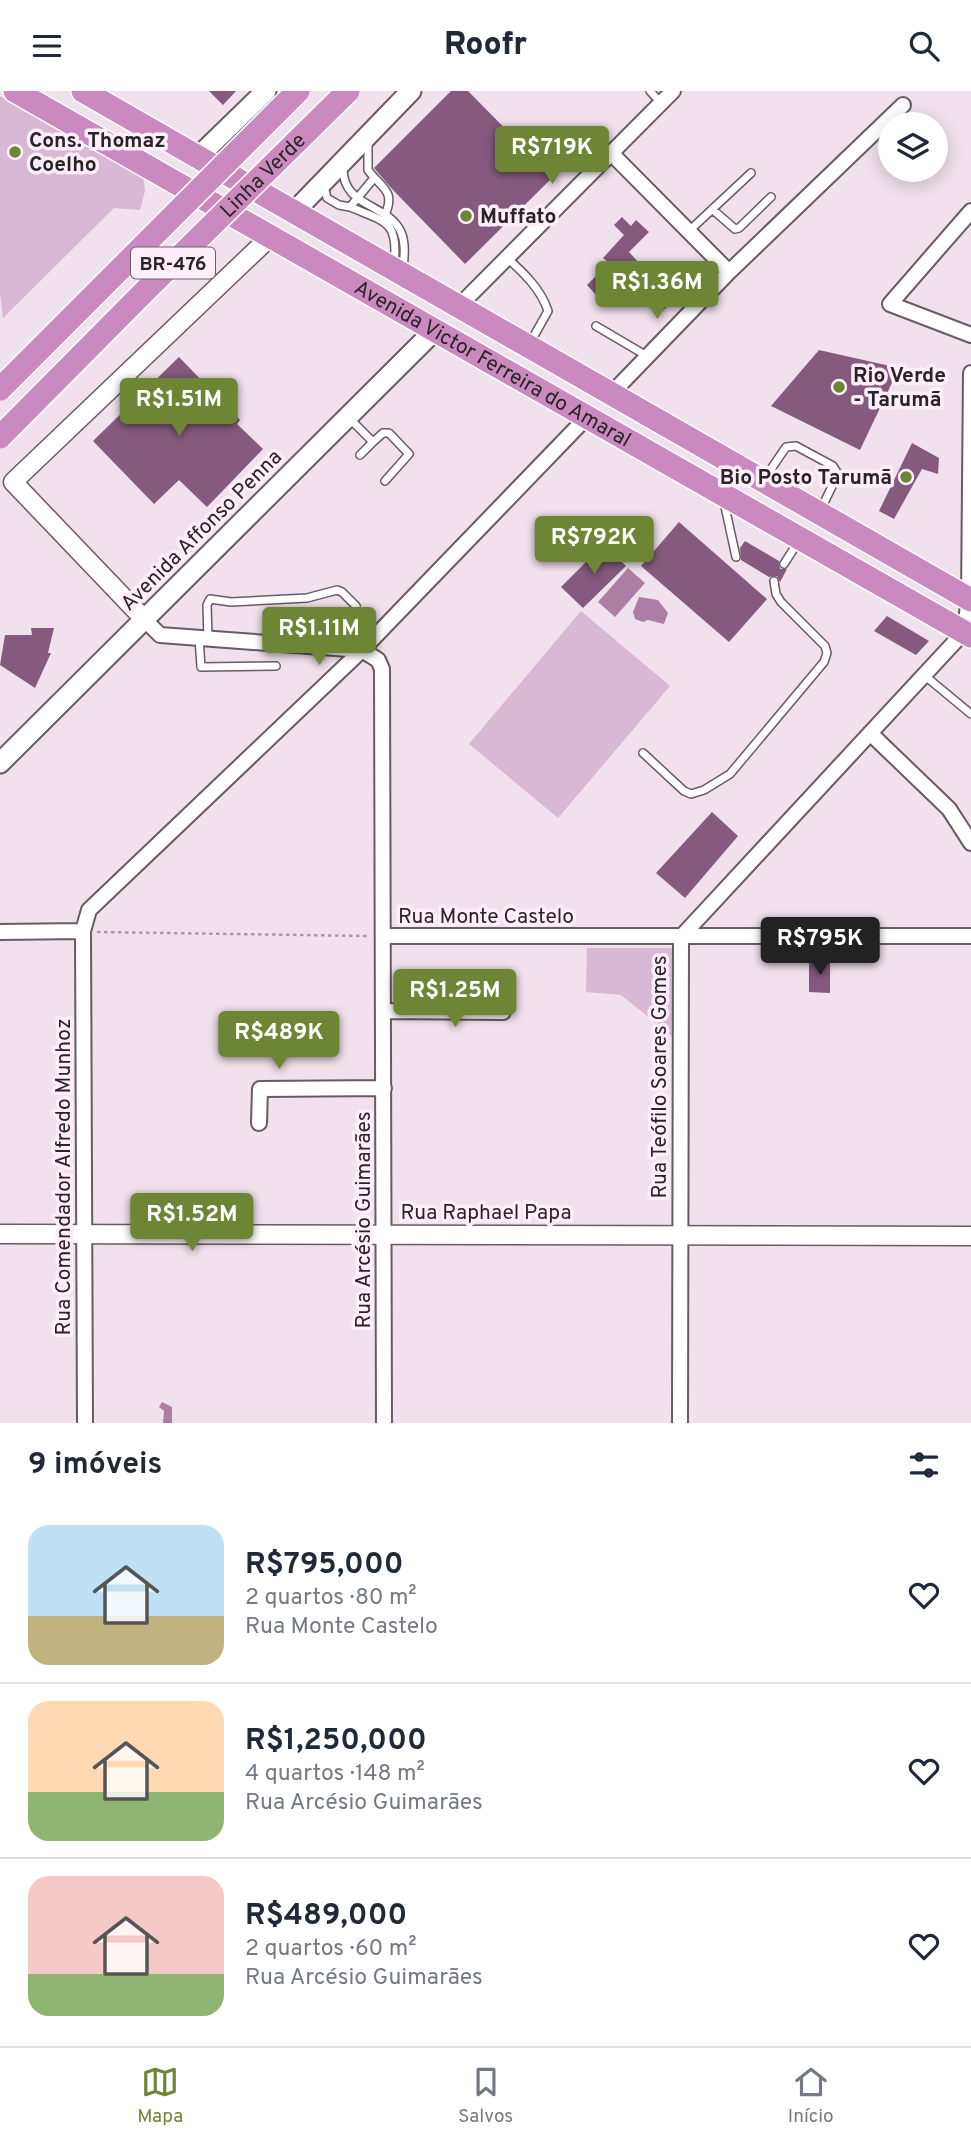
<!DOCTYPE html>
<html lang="pt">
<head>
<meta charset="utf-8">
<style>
  body { margin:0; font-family:Overpass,sans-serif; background:#f6f6f7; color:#1f2937; height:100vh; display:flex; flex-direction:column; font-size:26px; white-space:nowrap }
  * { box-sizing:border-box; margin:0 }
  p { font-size:23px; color:#747a83 }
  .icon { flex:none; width:38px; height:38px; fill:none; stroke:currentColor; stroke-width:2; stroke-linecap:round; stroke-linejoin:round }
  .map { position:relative; height:1332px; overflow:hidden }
  .drawer { display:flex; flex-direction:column; background:#fff; flex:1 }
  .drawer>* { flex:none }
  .buttons { position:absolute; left:878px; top:21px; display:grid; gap:14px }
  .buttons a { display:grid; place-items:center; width:70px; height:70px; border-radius:50%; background:#fff; box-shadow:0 4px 18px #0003; font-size:35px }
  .price { position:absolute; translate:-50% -60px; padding:0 16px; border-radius:7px; background:#6f8536; color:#fff; font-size:23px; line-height:46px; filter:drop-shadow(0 2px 4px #0008) }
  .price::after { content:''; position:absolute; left:50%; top:42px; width:21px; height:16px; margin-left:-10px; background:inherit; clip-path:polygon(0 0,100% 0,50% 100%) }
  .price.selected { background:#222; color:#fff }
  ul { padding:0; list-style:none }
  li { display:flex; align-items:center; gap:21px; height:175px; padding:0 28px }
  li+li { border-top:2px solid #e0e1e3 }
  li span { display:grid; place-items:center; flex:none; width:196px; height:140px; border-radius:21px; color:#555 }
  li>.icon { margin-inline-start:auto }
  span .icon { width:84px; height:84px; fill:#fffc; stroke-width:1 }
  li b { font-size:30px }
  h2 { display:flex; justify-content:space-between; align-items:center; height:84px; padding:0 28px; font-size:30px }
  header { display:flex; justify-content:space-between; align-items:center; height:91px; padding:0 28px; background:#fff; font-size:32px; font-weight:800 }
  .tab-bar { display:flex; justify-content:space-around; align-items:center; height:98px; border-top:2px solid #e0e1e3; background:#fff; font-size:19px; color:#747a83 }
  .tab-bar a { display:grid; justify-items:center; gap:4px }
  .tab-bar .selected { color:#6f8536 }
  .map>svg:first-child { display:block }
  .green { fill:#d8b8d2 }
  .water { fill:#ac7ea3 }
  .building { fill:#855a7e }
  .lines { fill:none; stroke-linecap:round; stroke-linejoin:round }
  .service-casing { stroke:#685b65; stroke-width:10 }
  .minor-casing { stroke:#685b65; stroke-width:18 }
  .tertiary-casing { stroke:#685b65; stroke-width:21 }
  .secondary-casing { stroke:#685b65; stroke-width:23 }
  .trunk-casing { stroke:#fff; stroke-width:26 }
  .path { stroke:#a69ba4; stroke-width:2.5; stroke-dasharray:3.5 3.5; stroke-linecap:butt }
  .service { stroke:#fff; stroke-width:7 }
  .minor { stroke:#fff; stroke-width:14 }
  .tertiary { stroke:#fff; stroke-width:18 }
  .secondary { stroke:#fff; stroke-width:19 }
  .trunk { stroke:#ca8abf; stroke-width:23 }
  .trunk-bridge-casing { stroke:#fff; stroke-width:26; stroke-linecap:butt }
  .trunk-bridge { stroke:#ca8abf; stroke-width:23 }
  .poi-dot { fill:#6f8536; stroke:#feeefa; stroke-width:2.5 }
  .labels { text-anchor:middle; stroke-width:7; stroke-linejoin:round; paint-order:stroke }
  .shield { fill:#feeefa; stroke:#696167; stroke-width:2 }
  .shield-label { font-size:19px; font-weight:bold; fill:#292428 }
  .poi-label { font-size:21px; font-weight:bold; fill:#292428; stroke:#feeefa; text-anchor:start }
  .street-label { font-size:21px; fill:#292428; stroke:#feeefa }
</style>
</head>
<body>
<header><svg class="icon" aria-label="menu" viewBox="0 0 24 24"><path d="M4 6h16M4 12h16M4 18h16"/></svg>Roofr<svg class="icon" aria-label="search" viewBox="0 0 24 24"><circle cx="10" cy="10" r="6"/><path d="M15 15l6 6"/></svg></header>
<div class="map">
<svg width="971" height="1332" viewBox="0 0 971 1332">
  <rect width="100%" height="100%" fill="#f0e1ed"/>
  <!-- green -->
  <path class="green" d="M0 5 143 84 145 100 140 119 114 117 3 227 0 202Z
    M581 520 670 595 558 727 469 653Z
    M587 857H672V945L621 904 586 901Z"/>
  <!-- water -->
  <path class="water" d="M628 477 645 492 615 526 598 511Z
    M639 506 658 509 668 522 664 533 648 529 643 531 635 528 633 521Z
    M162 1311 172 1316V1332H163L164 1320 159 1316Z"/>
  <!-- building -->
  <path class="building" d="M209 0H236L223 14Z
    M451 0H468L540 73 549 64 562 77 465 173 393 99 374 77Z
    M622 126 631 135 636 129 649 141 629 161 640 173 625 188 619 182 597 205 587 194 609 172 603 167 624 144 614 134Z
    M688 180 695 187 659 224 651 216Z
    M819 259 899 277 860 359 771 315Z
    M179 266 240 329 237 333 263 358 207 416 179 389 154 413 93 350Z
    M912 352 939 367 938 383 922 378 894 428 879 420Z
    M679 431 767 508 729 551 641 475Z
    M745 450 779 470 780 478H787L780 491 777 485 769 486 741 469 740 457Z
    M604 453 626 475 583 517 561 496Z
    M887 525 929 550 916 564 874 540Z
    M31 537H54L48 562H51L35 597 0 574 5 544H32Z
    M712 721 738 745 685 807 656 782Z
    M809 870H830V902L809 901Z"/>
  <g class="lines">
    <defs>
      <path id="service" d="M650 0 661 12
        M368 50V79C381 97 396 99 385 124
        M343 76C342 117 388 112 401 141 406 153 404 166 403 179
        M374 87 350 116C386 131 399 130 394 174
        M324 95 327 107 339 114 350 116
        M712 118 735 138 739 137 771 106
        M689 140 751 82
        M506 166C523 181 541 198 548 220L530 252
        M596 235 647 265
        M348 326 373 351 360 364
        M373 351 383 342H389L409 363 385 390
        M765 387 786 356 796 355 833 375 838 383 821 418
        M724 411 736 466
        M784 473 798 451
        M199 547 201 576 276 575
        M208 548 207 514 210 508 231 511 307 507 337 499 342 501 356 515
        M924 584 971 623
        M643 662 684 700 691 703 704 699 730 683 824 571 827 562 825 555 781 511 776 503 774 490"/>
      <path id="minor" d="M611 62 729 181
        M971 120 890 213 971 244
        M458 216 673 0
        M611 303 729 181 903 14
        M144 528 160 544 362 559 378 569 382 578 384 1332
        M870 642 949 718 971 752
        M0 841 83 840
        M384 845H971
        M383 920 503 921
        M259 1032 260 998 384 997
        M85 1332 83 840 89 819 362 559 587 326
        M680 1332 681 846 964 541 969 509 971 282"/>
      <path id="tertiary" d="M144 528 13 391 270 146
        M0 1143 971 1145"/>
      <path id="secondary" d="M198 66 266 0
        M294 121 411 0
        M0 672 435 239"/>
      <g id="trunk">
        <path id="s1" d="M15 0 971 545"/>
        <path d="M83 0 971 509"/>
      </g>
    </defs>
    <!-- service casing -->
    <use href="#service" class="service-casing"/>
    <!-- minor casing -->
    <use href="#minor" class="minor-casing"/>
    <!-- tertiary casing -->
    <use href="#tertiary" class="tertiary-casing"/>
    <!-- secondary casing -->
    <use href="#secondary" class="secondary-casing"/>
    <!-- trunk casing -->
    <use href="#trunk" class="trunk-casing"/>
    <!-- path -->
    <path class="path" d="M97 841 370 845"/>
    <!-- service -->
    <use href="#service" class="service"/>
    <!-- minor -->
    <use href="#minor" class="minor"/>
    <!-- tertiary -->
    <use href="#tertiary" class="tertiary"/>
    <!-- secondary -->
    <use href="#secondary" class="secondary"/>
    <!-- trunk -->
    <use href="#trunk" class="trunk"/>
    <defs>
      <g id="trunk-bridge">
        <path d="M0 298 298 0"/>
        <path id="s2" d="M0 346 145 200 348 0"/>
      </g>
    </defs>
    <!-- trunk-bridge casing -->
    <use href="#trunk-bridge" class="trunk-bridge-casing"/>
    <!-- trunk-bridge -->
    <use href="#trunk-bridge" class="trunk-bridge"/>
  </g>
  <!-- markers -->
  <g class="poi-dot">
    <circle cx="15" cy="61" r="7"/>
    <circle cx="466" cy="125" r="7"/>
    <circle cx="839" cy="296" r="7"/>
    <circle cx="906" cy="386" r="7"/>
  </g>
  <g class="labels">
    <!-- shield labels -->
    <rect class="shield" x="131" y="156.5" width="84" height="31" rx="5"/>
    <g class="shield-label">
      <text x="173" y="179">BR-476</text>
    </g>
    <!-- poi labels -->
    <g class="poi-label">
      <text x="29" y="56">Cons. Thomaz<tspan x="29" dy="24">Coelho</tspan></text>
      <text x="480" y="132">Muffato</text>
      <text x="853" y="291">Rio Verde<tspan x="853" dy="24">- Tarumã</tspan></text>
      <text x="892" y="393" text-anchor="end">Bio Posto Tarumã</text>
    </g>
    <!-- street labels -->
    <g class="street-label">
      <text dy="7" stroke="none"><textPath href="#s2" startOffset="371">Linha Verde</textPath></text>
      <text dy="7" stroke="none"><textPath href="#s1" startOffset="550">Avenida Victor Ferreira do Amaral</textPath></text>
      <text transform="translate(201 439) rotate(-45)" y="7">Avenida Affonso Penna</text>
      <text x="486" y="832">Rua Monte Castelo</text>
      <text transform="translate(659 986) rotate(-90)" y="7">Rua Teófilo Soares Gomes</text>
      <text transform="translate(63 1086) rotate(-90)" y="7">Rua Comendador Alfredo Munhoz</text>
      <text x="486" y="1128">Rua Raphael Papa</text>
      <text transform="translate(363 1129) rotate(-90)" y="7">Rua Arcésio Guimarães</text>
    </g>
  </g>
</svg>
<div class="buttons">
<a><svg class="icon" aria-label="layers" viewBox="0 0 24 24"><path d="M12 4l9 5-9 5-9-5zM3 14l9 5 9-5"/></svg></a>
</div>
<b class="price" style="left:552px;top:95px">R$719K</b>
<b class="price" style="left:657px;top:230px">R$1.36M</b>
<b class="price" style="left:179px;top:347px">R$1.51M</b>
<b class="price" style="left:594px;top:485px">R$792K</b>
<b class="price" style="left:319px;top:576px">R$1.11M</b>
<b class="price selected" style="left:820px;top:886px">R$795K</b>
<b class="price" style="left:455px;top:938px">R$1.25M</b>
<b class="price" style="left:279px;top:980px">R$489K</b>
<b class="price" style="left:192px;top:1162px">R$1.52M</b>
</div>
<section class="drawer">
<h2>9 imóveis<svg class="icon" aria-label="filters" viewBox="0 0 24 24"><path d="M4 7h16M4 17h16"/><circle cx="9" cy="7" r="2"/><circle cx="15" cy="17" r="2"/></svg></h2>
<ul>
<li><span style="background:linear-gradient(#bfe0f5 65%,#c2b280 0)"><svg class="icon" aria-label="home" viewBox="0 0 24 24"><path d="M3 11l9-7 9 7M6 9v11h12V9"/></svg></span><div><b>R$795,000</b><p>2 quartos · 80 m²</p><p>Rua Monte Castelo</p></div><svg class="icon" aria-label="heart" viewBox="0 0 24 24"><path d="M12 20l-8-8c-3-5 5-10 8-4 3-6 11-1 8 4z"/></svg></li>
<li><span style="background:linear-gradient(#ffd9b3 65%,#8fb573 0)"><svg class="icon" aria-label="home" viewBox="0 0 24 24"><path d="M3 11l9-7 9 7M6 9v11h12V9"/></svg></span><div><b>R$1,250,000</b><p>4 quartos · 148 m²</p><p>Rua Arcésio Guimarães</p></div><svg class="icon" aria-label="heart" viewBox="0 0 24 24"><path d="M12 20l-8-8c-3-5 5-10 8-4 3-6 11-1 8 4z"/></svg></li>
<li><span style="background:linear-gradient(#f6c9c9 70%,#8fb573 0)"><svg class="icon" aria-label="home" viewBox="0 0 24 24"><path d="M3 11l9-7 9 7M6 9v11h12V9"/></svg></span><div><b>R$489,000</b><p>2 quartos · 60 m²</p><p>Rua Arcésio Guimarães</p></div><svg class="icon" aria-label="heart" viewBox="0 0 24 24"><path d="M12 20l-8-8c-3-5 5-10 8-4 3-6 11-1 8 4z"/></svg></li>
</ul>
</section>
<nav class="tab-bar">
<a class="selected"><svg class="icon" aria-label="map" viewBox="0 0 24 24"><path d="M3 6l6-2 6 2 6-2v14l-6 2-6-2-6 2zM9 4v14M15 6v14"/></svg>Mapa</a>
<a><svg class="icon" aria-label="saved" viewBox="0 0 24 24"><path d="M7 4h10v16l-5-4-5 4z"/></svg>Salvos</a>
<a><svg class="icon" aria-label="home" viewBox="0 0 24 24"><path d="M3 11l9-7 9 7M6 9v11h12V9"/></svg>Início</a>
</nav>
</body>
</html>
